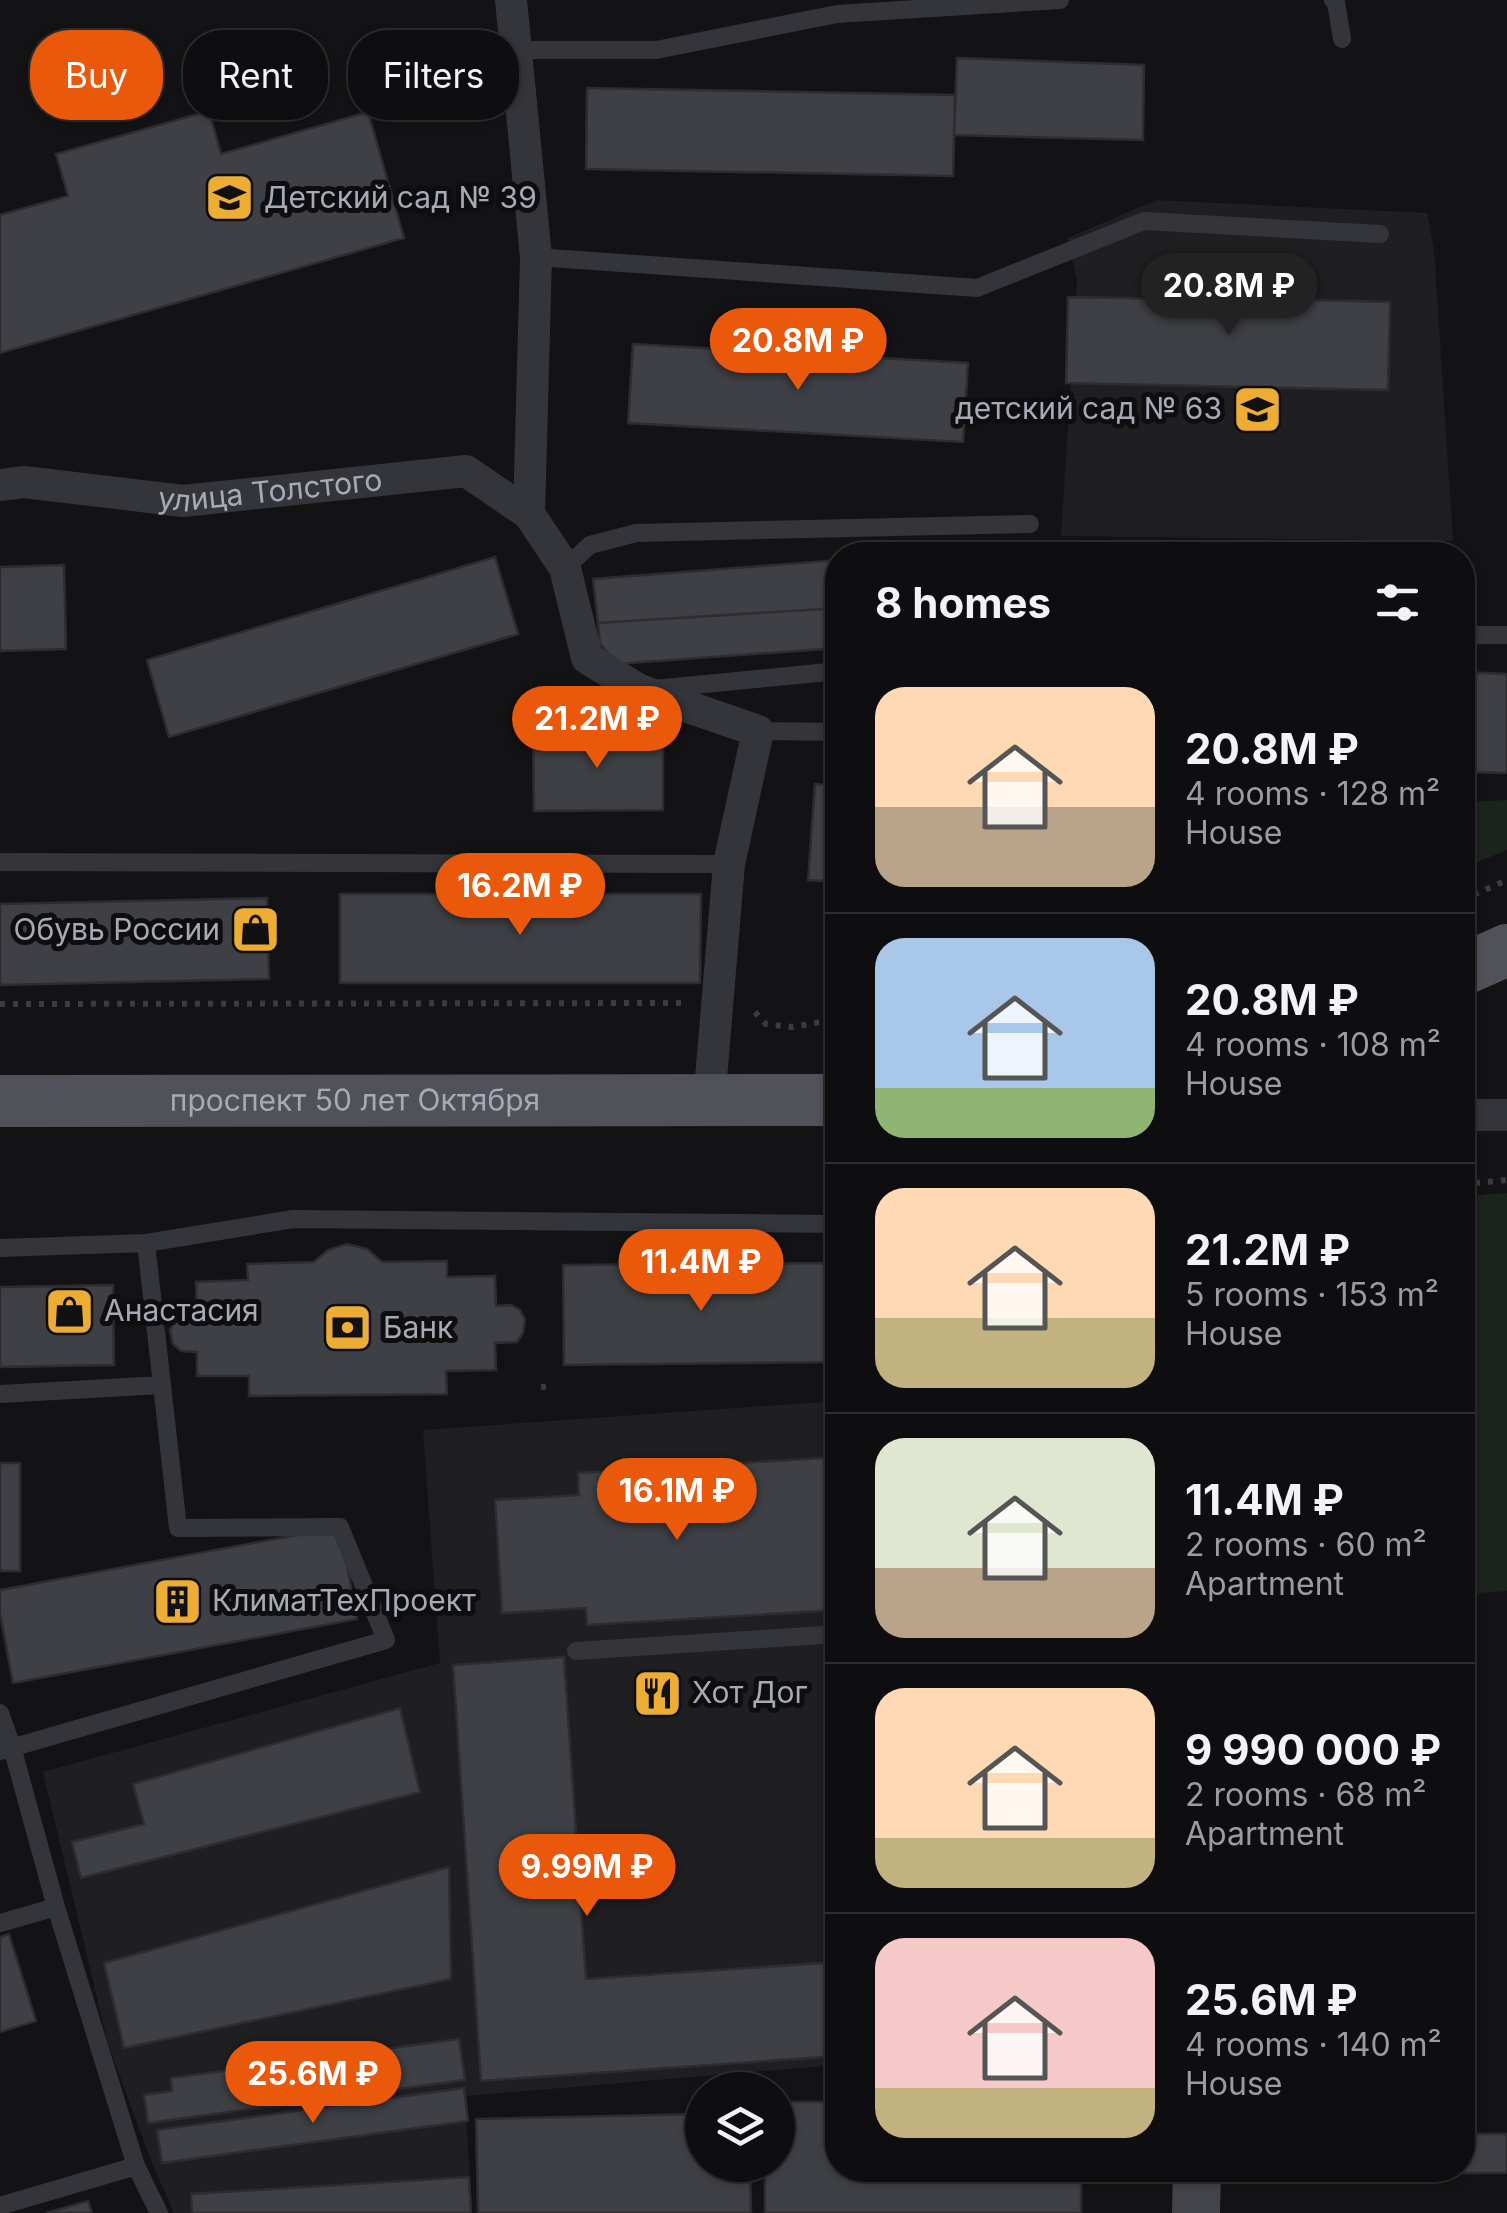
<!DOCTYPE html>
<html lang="en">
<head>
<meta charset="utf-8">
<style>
  body { margin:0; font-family:Inter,sans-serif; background:#171719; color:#f1f3f6; height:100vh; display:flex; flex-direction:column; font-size:38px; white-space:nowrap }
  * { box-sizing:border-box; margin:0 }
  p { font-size:32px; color:#9b9c9f }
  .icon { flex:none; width:55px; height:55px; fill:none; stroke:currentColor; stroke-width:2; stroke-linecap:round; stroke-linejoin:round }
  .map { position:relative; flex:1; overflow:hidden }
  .details { position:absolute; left:825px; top:542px; width:650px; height:1640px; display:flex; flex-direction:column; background:#0e0e10; border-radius:40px; box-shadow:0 2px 8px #0004,0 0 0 2px #2e2e30 }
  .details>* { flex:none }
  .guide { position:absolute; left:30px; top:30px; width:645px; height:90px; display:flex; gap:20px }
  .tools { position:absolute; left:685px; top:2072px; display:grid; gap:20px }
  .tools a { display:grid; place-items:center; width:110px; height:110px; border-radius:50%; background:#0e0e10; box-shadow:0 2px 8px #0004,0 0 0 2px #2e2e30; font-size:50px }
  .price { position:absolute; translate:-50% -85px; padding:0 22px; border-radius:35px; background:#ea580c; color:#fff; font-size:32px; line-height:65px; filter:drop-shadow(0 2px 5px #0008) }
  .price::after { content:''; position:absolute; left:50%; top:60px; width:30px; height:22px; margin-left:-15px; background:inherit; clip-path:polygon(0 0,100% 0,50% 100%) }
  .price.on { background:#222; color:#fff }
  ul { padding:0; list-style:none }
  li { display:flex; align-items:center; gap:30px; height:250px; padding:0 50px }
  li+li { border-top:2px solid #2e2e30 }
  li span { display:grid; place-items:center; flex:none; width:280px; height:200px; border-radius:30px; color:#555 }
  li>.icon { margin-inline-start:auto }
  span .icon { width:120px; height:120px; fill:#fffc; stroke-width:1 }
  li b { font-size:42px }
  h2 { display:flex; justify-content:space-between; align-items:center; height:120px; padding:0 50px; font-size:42px }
  .chip { padding:0 35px; border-radius:40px; background:#0e0e10; box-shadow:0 2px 8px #0004,0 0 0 2px #2e2e30; font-size:35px; line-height:90px }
  .chip.on { background:#ea580c; color:#fff }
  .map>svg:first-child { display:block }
  .built { fill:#1f1f22 }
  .green { fill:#1c231c }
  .building { fill:#3f4045; stroke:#2d2d31; stroke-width:2.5 }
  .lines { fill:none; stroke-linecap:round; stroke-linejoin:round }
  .path { stroke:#3a3c41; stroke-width:6; stroke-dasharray:5 8; stroke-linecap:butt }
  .lane { stroke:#34353a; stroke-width:18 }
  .street { stroke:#34353a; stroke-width:32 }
  .secondary { stroke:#43444a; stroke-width:48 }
  .primary { stroke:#515259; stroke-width:52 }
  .labels { text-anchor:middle; stroke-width:10; stroke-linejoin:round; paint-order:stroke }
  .poi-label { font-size:30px; fill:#a5aab5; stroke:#0e0e10; text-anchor:start }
  .street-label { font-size:30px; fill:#a5aab5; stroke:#0e0e10 }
</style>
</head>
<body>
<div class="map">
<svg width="1507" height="2213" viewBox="0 0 1507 2213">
  <rect width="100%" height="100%" fill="#131315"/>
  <!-- built -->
  <path class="built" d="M1156 200 1427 213 1434 249 1453 541 1061 536 1077 281 1068 238Z
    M837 1401V2065L465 2096 472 2213H174L152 2163 108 2044 43 1772 440 1663 423 1430Z"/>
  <!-- green -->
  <path class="green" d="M1507 800V850L1463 868V802Z
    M1507 1193V1591L1463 1594V1196Z"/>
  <!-- building -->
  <path class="building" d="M957 58 1144 65 1143 140 954 135Z
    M587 88 955 95 953 176 586 169Z
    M209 111 221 154 368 112 404 238 0 353V215L68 196 56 154Z
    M1181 268 1274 270V299L1390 302 1388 390 1066 383 1068 297 1180 299Z
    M633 344 968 363 963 442 628 423Z
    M1044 543 1045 555H893Z
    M495 557 518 634 169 737 147 660Z
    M838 560V608L598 623 593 579Z
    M64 565 66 649 0 651V567Z
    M838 608V648L616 664 600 643 598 623Z
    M1462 672 1507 674V773L1462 772Z
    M641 729 663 747V810L534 811 533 730Z
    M815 784 838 786V882L808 880Z
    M340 894H701L700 983H340Z
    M267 898 269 979 0 985V904Z
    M347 1244 367 1249 382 1262 447 1261V1277L495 1276 496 1306 511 1305 520 1310 525 1320 523 1333 517 1342 495 1343 496 1370 446 1371 447 1394 249 1396V1376H197V1352L181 1351 173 1344 170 1330 176 1318 184 1312 197 1311 196 1282 248 1280 247 1264 314 1262 328 1250Z
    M838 1263V1362L564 1365 563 1265Z
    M113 1285 114 1365 0 1367V1287Z
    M838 1457V1610L587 1625 586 1608 502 1613 495 1500 579 1495 578 1473Z
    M0 1463H20V1571H0Z
    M340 1527 357 1619 13 1683 0 1613V1590Z
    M564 1657 586 1979 838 1962V2056L481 2081 453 1665Z
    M400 1708 420 1792 81 1878 72 1842 144 1824 133 1784Z
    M449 1867 451 1979 124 2048 104 1963Z
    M9 1934 36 2021 0 2032V1937Z
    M459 2039 465 2080 148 2123 144 2095 172 2091 171 2078Z
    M464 2088 468 2121 162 2163 157 2130Z
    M778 2102H838V2170H1081V2213H765V2165H778Z
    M702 2114V2165H750L751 2213H478L476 2119Z
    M1462 2134H1507V2173H1451V2170H1462Z
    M469 2177 471 2213H192L191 2194Z
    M88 2201 92 2213H46Z"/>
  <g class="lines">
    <!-- path -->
    <path class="path" d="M1462 900 1507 880
      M0 1004 684 1003
      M755 1012 766 1024 792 1027 838 1019
      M1462 1184 1507 1180
      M541 1387 554 1386"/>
    <!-- lane -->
    <path class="lane" d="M1333 0 1336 2 1342 39
      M517 50H656L837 14 1060 0
      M536 257 977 288 1144 221 1380 234
      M565 568 590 545 636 533 1030 524
      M1462 635H1507
      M654 689 838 671
      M758 731 838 732
      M0 862 729 864
      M0 1248 146 1243 293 1219 838 1224
      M0 1394 162 1385 146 1243
      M576 1651 838 1634
      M0 1713 12 1747 56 1907 136 2166 159 2213
      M0 1751 386 1640 340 1527 178 1528 162 1385
      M0 1923 56 1907
      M0 2206 136 2166"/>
    <!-- street -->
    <g class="street">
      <path d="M511 0 536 257 529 514"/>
      <path id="s1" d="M0 485 24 482 183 501 466 471 529 514 565 568 587 658 639 690 758 731 729 864 709 1102"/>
      <path d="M1462 1115H1507"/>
    </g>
    <!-- secondary -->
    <path class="secondary" d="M1196 2213 1197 2170"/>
    <!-- primary -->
    <g class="primary">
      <path d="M1462 970 1507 950"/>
      <path id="s2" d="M0 1101 838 1100"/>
    </g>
  </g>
  <!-- icons -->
  <defs>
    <symbol id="school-square" viewBox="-11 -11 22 22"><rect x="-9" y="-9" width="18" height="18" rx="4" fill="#edac34" stroke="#0e0e10"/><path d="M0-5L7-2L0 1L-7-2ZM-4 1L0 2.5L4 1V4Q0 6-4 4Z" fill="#111"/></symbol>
    <symbol id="shop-square" viewBox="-11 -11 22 22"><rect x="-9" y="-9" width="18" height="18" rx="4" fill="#edac34" stroke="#0e0e10"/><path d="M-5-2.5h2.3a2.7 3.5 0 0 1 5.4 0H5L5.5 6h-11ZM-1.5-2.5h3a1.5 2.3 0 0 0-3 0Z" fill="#111"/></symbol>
    <symbol id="bank-square" viewBox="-11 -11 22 22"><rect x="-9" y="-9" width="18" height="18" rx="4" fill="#edac34" stroke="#0e0e10"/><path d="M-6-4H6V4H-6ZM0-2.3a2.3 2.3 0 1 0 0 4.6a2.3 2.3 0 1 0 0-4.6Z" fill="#111"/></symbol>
    <symbol id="building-square" viewBox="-11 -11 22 22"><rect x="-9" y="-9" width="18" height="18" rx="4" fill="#edac34" stroke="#0e0e10"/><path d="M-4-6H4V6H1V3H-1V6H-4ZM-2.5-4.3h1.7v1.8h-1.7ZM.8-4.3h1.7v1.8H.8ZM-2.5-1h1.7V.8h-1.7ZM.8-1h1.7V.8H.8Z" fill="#111"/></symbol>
    <symbol id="restaurant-square" viewBox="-11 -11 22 22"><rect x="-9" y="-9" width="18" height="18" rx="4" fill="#edac34" stroke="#0e0e10"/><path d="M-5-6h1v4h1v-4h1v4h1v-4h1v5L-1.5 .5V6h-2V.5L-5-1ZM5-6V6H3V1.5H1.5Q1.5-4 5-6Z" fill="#111"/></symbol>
  </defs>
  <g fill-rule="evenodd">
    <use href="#school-square" x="202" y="170" width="55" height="55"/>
    <use href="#school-square" x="1230" y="382" width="55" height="55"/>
    <use href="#shop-square" x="228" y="902" width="55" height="55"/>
    <use href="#shop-square" x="42" y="1284" width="55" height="55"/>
    <use href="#bank-square" x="320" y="1300" width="55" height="55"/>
    <use href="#building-square" x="150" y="1574" width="55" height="55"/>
    <use href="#restaurant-square" x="630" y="1666" width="55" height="55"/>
  </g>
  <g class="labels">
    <!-- poi labels -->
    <g class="poi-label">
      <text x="264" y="208">Детский сад № 39</text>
      <text x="1222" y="419" text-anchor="end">детский сад № 63</text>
      <text x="220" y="940" text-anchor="end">Обувь России</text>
      <text x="104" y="1321">Анастасия</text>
      <text x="383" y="1338">Банк</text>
      <text x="212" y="1611">КлиматТехПроект</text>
      <text x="692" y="1703">Хот Дог</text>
    </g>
    <!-- street labels -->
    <g class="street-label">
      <text dy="10" stroke="none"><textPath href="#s1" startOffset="272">улица Толстого</textPath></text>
      <text dy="10" stroke="none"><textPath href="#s2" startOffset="355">проспект 50 лет Октября</textPath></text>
    </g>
  </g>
</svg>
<div class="tools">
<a><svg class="icon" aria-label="layers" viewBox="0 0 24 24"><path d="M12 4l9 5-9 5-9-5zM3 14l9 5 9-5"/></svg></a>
</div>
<b class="price on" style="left:1229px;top:338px">20.8M ₽</b>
<b class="price" style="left:798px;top:393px">20.8M ₽</b>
<b class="price" style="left:597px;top:771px">21.2M ₽</b>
<b class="price" style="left:520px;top:938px">16.2M ₽</b>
<b class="price" style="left:701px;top:1314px">11.4M ₽</b>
<b class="price" style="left:677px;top:1543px">16.1M ₽</b>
<b class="price" style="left:587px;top:1919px">9.99M ₽</b>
<b class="price" style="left:313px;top:2126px">25.6M ₽</b>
<div class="guide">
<a class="chip on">Buy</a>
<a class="chip">Rent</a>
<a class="chip">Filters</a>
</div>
<section class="details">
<h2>8 homes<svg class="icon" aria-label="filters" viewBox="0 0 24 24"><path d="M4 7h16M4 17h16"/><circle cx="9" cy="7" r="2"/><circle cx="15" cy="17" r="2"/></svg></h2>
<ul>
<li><span style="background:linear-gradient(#ffd9b3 60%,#b9a48a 0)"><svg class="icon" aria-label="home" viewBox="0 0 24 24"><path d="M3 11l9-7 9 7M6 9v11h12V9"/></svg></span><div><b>20.8M ₽</b><p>4 rooms · 128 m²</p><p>House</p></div></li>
<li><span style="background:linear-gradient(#a9c7e8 75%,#8fb573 0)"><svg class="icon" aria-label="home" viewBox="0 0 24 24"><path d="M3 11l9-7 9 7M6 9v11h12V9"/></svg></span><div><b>20.8M ₽</b><p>4 rooms · 108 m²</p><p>House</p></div></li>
<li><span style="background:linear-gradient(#ffd9b3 65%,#c2b280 0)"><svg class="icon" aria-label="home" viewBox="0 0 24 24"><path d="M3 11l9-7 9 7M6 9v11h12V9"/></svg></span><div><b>21.2M ₽</b><p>5 rooms · 153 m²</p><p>House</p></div></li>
<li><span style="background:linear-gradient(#dfe7d0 65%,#b9a48a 0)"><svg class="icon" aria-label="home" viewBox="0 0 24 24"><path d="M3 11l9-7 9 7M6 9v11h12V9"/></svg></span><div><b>11.4M ₽</b><p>2 rooms · 60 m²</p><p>Apartment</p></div></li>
<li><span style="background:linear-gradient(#ffd9b3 75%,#c2b280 0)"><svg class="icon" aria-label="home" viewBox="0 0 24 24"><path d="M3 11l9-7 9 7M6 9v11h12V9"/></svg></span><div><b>9 990 000 ₽</b><p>2 rooms · 68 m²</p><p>Apartment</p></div></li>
<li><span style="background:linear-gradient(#f6c9c9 75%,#c2b280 0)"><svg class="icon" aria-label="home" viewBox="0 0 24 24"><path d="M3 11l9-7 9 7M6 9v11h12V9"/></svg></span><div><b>25.6M ₽</b><p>4 rooms · 140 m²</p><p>House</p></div></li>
</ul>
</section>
</div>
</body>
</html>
